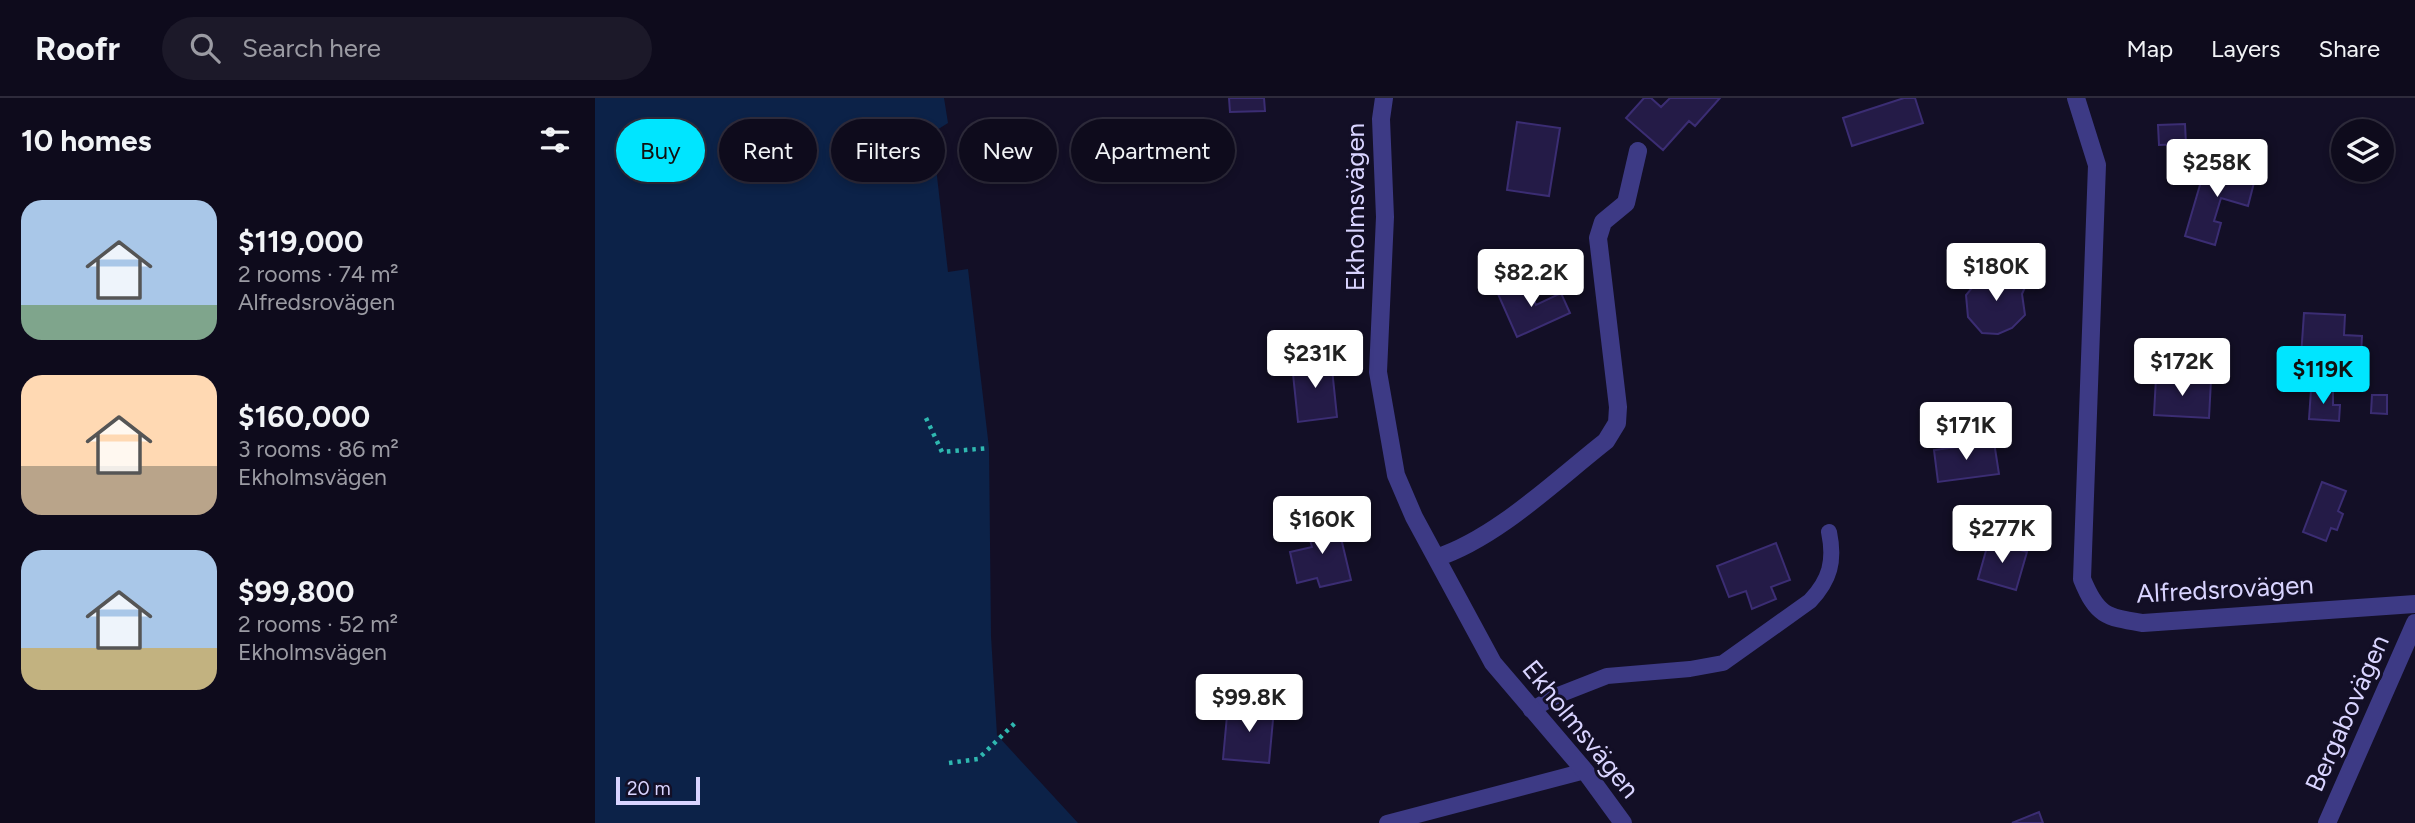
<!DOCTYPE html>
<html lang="en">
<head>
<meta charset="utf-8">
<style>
  body { margin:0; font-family:Figtree,sans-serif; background:#1c1929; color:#f1f3f6; height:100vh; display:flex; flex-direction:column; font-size:26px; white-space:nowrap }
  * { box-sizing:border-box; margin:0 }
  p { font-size:23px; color:#9b9ba3 }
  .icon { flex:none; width:38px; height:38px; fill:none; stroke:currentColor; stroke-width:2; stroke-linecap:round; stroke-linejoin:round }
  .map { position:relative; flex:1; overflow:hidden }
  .sheet { display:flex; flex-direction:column; background:#0e0b1c; width:595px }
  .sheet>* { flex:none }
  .hud { position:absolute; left:21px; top:21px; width:665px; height:63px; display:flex; gap:14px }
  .controls { position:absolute; left:1736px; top:21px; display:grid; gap:14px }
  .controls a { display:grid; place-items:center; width:63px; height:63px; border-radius:50%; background:#0e0b1c; box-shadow:0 4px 10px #0003,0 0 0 2px #2e2b3b; font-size:35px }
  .scale { position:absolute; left:21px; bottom:18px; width:84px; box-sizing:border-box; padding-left:7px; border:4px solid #d9d4ff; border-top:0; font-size:19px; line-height:24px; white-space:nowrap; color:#d9d4ff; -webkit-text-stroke:5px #130f26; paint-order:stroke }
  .price { position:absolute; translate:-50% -60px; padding:0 16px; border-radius:7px; background:#fff; color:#222; font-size:23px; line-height:46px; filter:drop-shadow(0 2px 4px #0008) }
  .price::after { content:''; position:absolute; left:50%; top:42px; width:21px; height:16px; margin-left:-10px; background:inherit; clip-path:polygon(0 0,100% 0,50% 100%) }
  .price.selected { background:#00e5ff; color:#111 }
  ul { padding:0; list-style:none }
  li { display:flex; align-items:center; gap:21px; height:175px; padding:0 21px }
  li span { display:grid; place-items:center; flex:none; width:196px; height:140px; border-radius:21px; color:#555 }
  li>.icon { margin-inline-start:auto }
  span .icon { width:84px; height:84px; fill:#fffc; stroke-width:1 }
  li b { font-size:30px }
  h2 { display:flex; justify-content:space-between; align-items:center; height:84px; padding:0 21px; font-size:30px }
  .tag { padding:0 24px; border-radius:32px; background:#0e0b1c; box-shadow:0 4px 10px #0003,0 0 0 2px #2e2b3b; font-size:24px; line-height:63px }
  .tag.selected { background:#00e5ff; color:#111 }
  header { display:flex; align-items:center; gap:42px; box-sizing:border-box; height:98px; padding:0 35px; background:#0e0b1c; border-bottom:2px solid #2e2b3b }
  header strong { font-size:33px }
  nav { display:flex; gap:38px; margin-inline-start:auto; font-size:24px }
  .search { width:490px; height:63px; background:#1c1929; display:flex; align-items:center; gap:18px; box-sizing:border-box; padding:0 24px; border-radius:38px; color:#9b9ba3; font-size:26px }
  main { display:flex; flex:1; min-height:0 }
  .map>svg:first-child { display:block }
  .water { fill:#0c2248 }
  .building { fill:#241b47; stroke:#3b2d73; stroke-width:2 }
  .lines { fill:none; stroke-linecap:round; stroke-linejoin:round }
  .path { stroke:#2fb8b0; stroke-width:4.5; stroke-dasharray:3.5 5; stroke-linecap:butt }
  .lane { stroke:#3d3a85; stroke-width:16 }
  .street { stroke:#3d3a85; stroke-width:18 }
  .labels { text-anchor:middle; stroke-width:6; stroke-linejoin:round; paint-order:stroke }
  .street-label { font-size:26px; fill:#d9d4ff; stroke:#130f26 }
</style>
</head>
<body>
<header>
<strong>Roofr</strong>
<div class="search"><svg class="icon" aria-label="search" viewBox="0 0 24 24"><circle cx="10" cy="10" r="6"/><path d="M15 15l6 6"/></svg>Search here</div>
<nav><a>Map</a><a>Layers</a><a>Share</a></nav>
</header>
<main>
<section class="sheet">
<h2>10 homes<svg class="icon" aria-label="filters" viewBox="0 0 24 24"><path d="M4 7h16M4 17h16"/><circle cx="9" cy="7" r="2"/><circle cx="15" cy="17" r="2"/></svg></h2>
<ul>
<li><span style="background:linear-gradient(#a9c7e8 75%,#7fa58c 0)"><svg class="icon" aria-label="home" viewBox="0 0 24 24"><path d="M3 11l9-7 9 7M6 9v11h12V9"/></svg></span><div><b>$119,000</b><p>2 rooms · 74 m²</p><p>Alfredsrovägen</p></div></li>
<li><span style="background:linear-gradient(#ffd9b3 65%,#b9a48a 0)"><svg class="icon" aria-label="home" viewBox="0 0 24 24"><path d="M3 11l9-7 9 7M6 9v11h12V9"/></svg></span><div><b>$160,000</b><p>3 rooms · 86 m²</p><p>Ekholmsvägen</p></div></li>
<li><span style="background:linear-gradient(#a9c7e8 70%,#c2b280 0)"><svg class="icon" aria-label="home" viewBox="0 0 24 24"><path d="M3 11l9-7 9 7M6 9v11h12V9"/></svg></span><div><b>$99,800</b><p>2 rooms · 52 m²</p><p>Ekholmsvägen</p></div></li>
</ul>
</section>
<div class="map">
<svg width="1820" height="725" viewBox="0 0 1820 725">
  <rect width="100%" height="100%" fill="#130f26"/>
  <!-- water -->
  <path class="water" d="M0 0H349L353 25 337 35 353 174 373 171 394 350 396 538 402 637 483 725H0Z"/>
  <!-- building -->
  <path class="building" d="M634 0H669L670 13 635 14Z
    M1049 0H1056L1066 9 1075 0H1125L1100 28 1094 23 1068 52 1031 20Z
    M1309 0H1320L1328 25 1257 48 1248 20Z
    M922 24 965 30 954 98 912 92Z
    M1590 26 1591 46 1564 47 1563 27Z
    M1612 63 1661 77 1653 108 1626 100 1619 123 1626 125 1620 147 1590 138Z
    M1410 171 1431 187 1427 196 1430 217 1417 230 1403 236 1387 235 1373 219 1371 197 1386 179 1403 181Z
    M930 183 941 207 966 195 975 215 922 239 903 196Z
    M1709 215 1750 217 1749 237 1767 238 1765 276 1705 273Z
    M736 261 742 319 703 324 697 266Z
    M1561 279 1616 282 1614 320 1559 317Z
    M1716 292 1738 293V307H1745L1744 323 1714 321Z
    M1777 297H1792V316L1776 315Z
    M1399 344 1404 376 1343 384 1339 352Z
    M1727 384 1751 393 1743 413 1748 416 1742 432 1736 430 1731 443 1708 434Z
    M741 419 756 482 725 489 722 480 702 485 695 454 717 449 711 427Z
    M1394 442 1432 454 1421 492 1383 481Z
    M1181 445 1195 482 1176 489 1181 501 1157 511 1151 493 1134 499 1122 468Z
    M633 607 679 611 674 665 628 661Z
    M1444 714 1448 725H1417Z"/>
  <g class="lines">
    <!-- path -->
    <path class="path" d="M331 320 347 354 394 350
      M354 665 383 661 420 625"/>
    <!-- lane -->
    <path class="lane" d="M936 612 961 598 1012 578 1095 571 1128 565 1215 503C1235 482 1240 463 1234 434
      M792 725 990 673"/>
    <!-- street -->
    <path class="street" d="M789 0 786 21 790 119 783 274 801 377 819 419 898 565 990 673 1028 725
      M1481 0 1502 67 1487 481C1502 518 1511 519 1548 525L1820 506
      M841 460C902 440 960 383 1011 343L1022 325 1023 309 1003 140 1008 124 1031 105 1043 53
      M1732 725 1820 525"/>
  </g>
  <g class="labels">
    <!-- street labels -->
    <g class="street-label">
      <text transform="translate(760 109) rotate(-90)" y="9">Ekholmsvägen</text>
      <text transform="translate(1630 491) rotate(-3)" y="9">Alfredsrovägen</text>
      <text transform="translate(1752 615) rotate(-66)" y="9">Bergabovägen</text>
      <text transform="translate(986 631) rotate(51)" y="9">Ekholmsvägen</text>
    </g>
  </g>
</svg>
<div class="controls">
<a><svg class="icon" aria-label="layers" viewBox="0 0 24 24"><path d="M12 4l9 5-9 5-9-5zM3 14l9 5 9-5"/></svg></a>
</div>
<div class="scale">20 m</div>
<b class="price" style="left:1622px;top:101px">$258K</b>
<b class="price" style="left:1401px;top:205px">$180K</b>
<b class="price" style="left:936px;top:211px">$82.2K</b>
<b class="price" style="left:720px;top:292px">$231K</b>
<b class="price" style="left:1587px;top:300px">$172K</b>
<b class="price selected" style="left:1728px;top:308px">$119K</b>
<b class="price" style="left:1371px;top:364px">$171K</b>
<b class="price" style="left:727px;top:458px">$160K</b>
<b class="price" style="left:1407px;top:467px">$277K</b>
<b class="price" style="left:654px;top:636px">$99.8K</b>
<div class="hud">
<a class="tag selected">Buy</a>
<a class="tag">Rent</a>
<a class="tag">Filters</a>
<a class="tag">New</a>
<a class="tag">Apartment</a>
</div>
</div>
</main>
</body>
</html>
